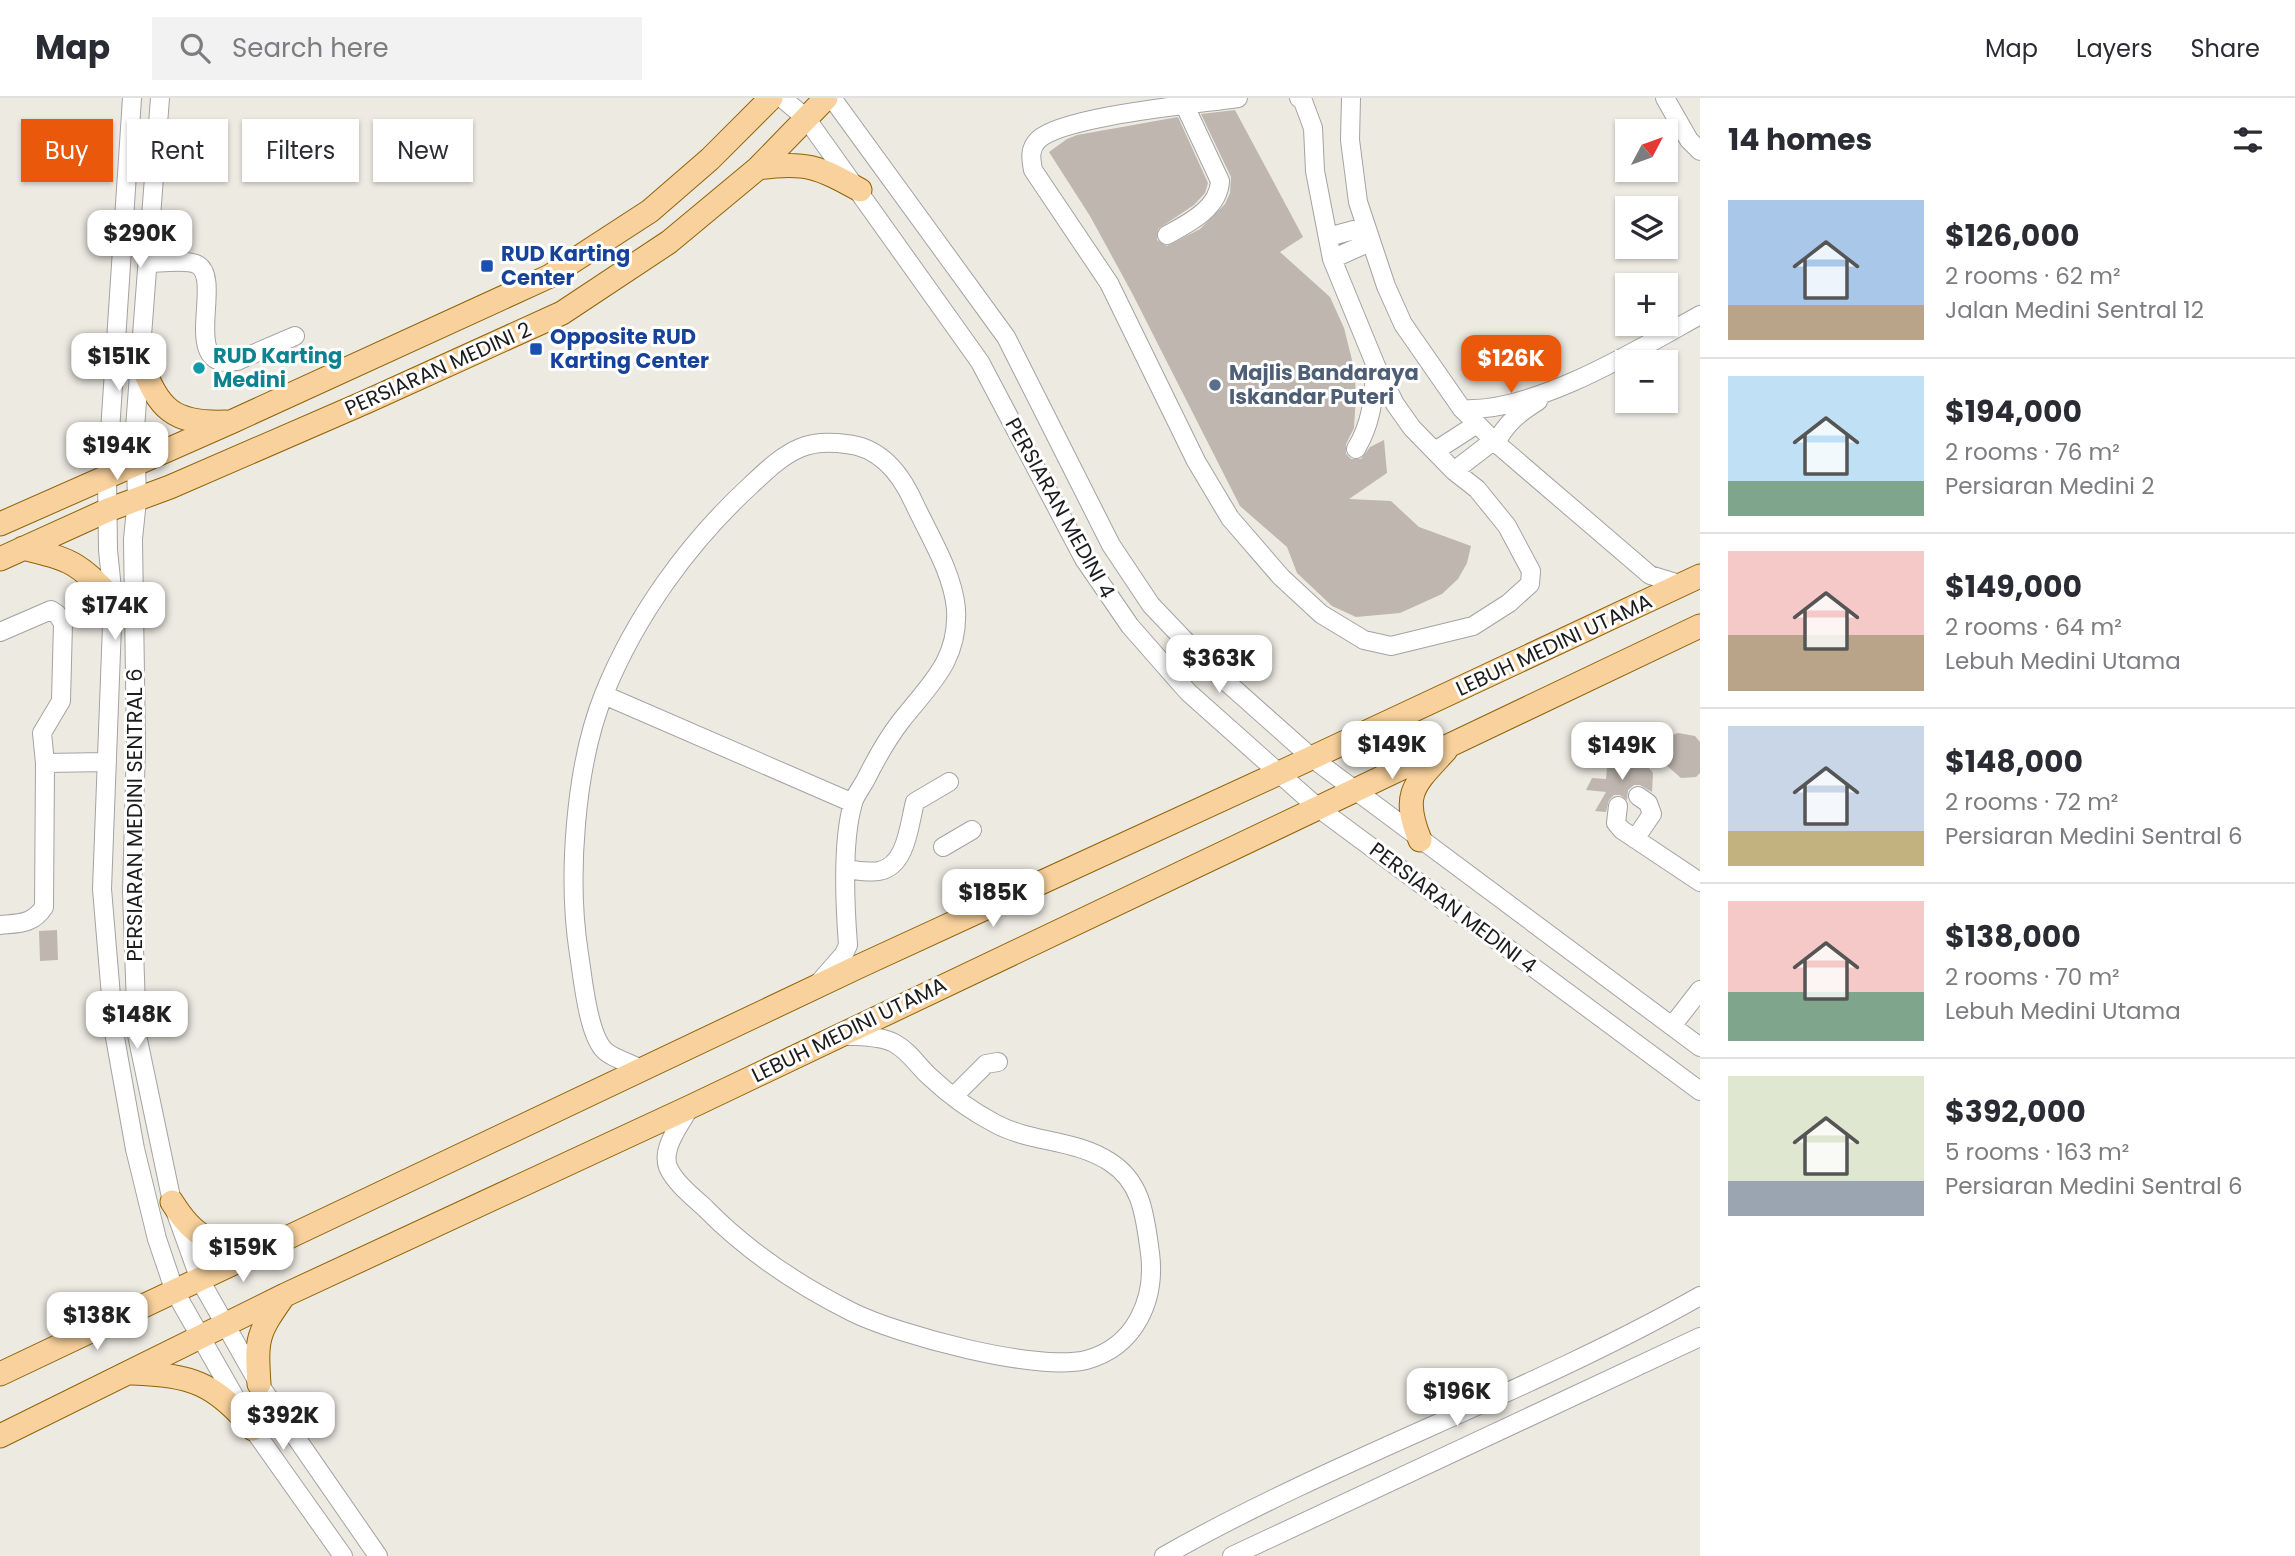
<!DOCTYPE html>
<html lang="en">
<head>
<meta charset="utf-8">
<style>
  body { margin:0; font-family:Poppins,sans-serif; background:#f2f2f3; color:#2b2b33; height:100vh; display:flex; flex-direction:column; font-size:26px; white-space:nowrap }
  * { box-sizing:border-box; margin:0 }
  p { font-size:23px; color:#7c7c81 }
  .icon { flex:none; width:38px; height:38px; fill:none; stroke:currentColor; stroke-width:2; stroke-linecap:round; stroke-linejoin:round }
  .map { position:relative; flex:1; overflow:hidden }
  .drawer { display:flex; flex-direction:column; background:#fff; width:595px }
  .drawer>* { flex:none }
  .hud { position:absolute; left:21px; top:21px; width:665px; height:63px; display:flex; gap:14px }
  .needle { width:46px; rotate:49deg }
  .fabs { position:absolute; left:1615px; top:21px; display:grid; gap:14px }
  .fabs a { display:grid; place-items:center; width:63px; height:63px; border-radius:0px; background:#fff; box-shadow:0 2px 5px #0004; font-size:35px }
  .price { position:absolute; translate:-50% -60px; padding:0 16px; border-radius:14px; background:#fff; color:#222; font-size:23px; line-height:46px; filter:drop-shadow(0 2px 4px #0008) }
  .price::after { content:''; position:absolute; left:50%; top:42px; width:21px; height:16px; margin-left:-10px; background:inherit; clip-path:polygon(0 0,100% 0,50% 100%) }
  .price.on { background:#ea580c; color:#fff }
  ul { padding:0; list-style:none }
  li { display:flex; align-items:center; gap:21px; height:175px; padding:0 28px }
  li+li { border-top:2px solid #e1e1e2 }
  li span { display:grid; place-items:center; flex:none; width:196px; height:140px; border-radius:0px; color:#555 }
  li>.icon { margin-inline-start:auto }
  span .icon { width:84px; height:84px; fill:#fffc; stroke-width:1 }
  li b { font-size:30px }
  h2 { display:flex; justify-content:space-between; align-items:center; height:84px; padding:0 28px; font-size:30px }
  .tag { padding:0 24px; border-radius:0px; background:#fff; box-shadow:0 2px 5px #0004; font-size:24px; line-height:63px }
  .tag.on { background:#ea580c; color:#fff }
  header { display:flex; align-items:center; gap:42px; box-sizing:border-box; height:98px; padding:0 35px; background:#fff; border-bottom:2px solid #e1e1e2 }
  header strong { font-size:33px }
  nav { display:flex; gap:38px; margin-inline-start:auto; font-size:24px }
  .search { width:490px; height:63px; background:#f2f2f3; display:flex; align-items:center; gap:18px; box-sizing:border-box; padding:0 24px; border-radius:0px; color:#7c7c81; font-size:26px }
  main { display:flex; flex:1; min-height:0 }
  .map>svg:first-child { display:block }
  .building { fill:#beb6af }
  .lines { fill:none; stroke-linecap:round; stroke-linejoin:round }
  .minor-casing { stroke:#a3a3a3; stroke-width:20 }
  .major-casing { stroke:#8f6306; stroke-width:25 }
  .minor { stroke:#fff; stroke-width:18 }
  .major { stroke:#f8d19d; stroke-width:23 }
  .transit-dot { fill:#1a4fb4; stroke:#fff; stroke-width:2.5 }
  .culture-dot { fill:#0f9aa8; stroke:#fff; stroke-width:2.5 }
  .service-dot { fill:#5c6f8a; stroke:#fff; stroke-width:2.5 }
  .labels { text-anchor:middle; stroke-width:6; stroke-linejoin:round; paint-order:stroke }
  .transit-label { font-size:21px; font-weight:bold; fill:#164399; stroke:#fff; text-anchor:start }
  .culture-label { font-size:21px; font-weight:bold; fill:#0d838f; stroke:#fff; text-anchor:start }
  .street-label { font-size:21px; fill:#1c1c1c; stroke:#fff }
  .service-label { font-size:21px; font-weight:bold; fill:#4e5e75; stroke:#fff; text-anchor:start }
</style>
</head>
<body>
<header>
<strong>Map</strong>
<div class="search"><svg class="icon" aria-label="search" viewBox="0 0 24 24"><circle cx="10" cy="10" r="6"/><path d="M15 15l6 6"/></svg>Search here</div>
<nav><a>Map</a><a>Layers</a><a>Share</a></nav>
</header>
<main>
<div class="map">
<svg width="1700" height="1458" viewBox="0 0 1700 1458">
  <rect width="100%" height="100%" fill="#edeae2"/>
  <!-- building -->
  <path class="building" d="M1235 12 1303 139 1280 154 1330 199 1344 230 1354 270 1356 297 1354 330 1346 346V356L1351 361H1361L1370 349 1384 342 1387 375 1349 401 1391 403 1419 429 1471 448 1467 465 1458 481 1442 496 1400 515 1356 519 1332 508 1297 475 1287 449 1240 408 1132 195 1090 118 1049 54 1067 41 1077 37 1178 19 1208 85 1205 95 1194 107 1158 131 1157 142 1167 148 1200 131 1225 106 1230 95 1231 79 1201 16Z
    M1678 635 1695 638 1700 644V675L1696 679 1681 680 1665 666 1664 646 1672 637Z
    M1631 661 1644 664 1653 675 1652 694 1640 687H1634L1628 692 1627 702 1620 697H1614L1609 702 1606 714 1595 713 1606 694 1586 692 1592 680 1606 681 1607 669 1613 665 1627 672Z
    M57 832 58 862 40 863 39 833Z"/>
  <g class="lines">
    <defs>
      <path id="minor" d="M132 0 107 379 108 452 113 501 102 791 114 934 135 1051 157 1141 175 1194 253 1331 343 1458
        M160 0 135 330 137 402 133 441 136 647 132 794 137 937 172 1104 200 1182 259 1286 378 1458
        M782 0 806 20 980 264 1084 461 1130 528 1188 594 1317 709 1700 993
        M832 0 1006 239 1111 447 1151 507 1213 572 1312 660 1700 949
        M1238 0C1198 6 1063 18 1038 42 1029 51 1031 61 1033 72L1109 185 1196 363 1230 420 1281 479 1321 516 1364 542 1391 548 1473 528 1509 505 1530 486 1531 473 1507 428 1477 391 1454 373 1412 330 1395 306 1376 268 1332 161 1315 73 1313 30 1303 3 1299 0
        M1351 0 1350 42 1358 104 1386 188 1403 226 1462 311 1496 345 1650 477 1683 487
        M1665 0 1689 42 1700 53
        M1167 137C1189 125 1219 110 1220 83L1185 8
        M1328 139 1365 129
        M1332 161 1370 144
        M148 165C159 165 189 161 198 167 224 183 178 274 237 263L295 238
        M1462 311C1534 315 1637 252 1700 217
        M1496 345C1506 325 1519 315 1538 303
        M1356 351C1371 326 1374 301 1375 272
        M1435 353 1477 326
        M1454 373 1493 343
        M0 534 51 512 57 516 63 525 61 603 42 635 45 665 44 809C33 826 20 825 0 827
        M604 597 853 705
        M45 665 107 664
        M1618 708 1616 725 1622 732 1700 784
        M1635 741 1652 716 1648 705 1638 698
        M943 749 972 732
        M846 771C856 772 869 775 879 773 907 768 909 726 915 704L949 684
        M1672 928 1700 892
        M642 971C632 966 614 961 605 953 588 937 583 881 579 856 567 780 575 668 604 596 636 517 689 444 751 387 766 373 781 358 800 350 814 344 831 344 846 346 880 349 901 376 914 405 929 437 953 475 956 511 959 563 929 587 901 623 887 641 876 661 866 681 862 689 855 697 853 705 842 743 845 808 848 847L844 856 816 888
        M954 998 986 966 998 964
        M690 1009C681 1025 661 1050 668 1069 675 1085 693 1099 705 1110 747 1153 798 1187 852 1214 898 1237 1037 1274 1086 1262 1135 1249 1156 1202 1150 1155 1145 1120 1143 1085 1110 1064 1075 1041 1032 1045 996 1026 973 1014 948 996 929 978 917 967 909 953 894 945 879 937 856 939 840 937
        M1164 1458C1337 1360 1527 1296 1700 1198
        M1232 1458 1700 1239"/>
      <path id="major" d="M758 70C806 63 818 69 860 92
        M141 264C159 311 172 326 226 324
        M0 426 231 324 550 178 650 113 710 61 771 0
        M23 450C72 462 77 464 113 501
        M0 461 108 412 170 389 368 303 562 215 669 144 758 70 826 0
        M1420 742C1401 695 1414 687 1446 652
        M172 1104C200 1149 217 1144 264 1150
        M132 1275C191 1277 215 1285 253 1331
        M0 1276 862 867 1277 676 1700 478
        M259 1286C256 1240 257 1236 283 1199
        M0 1338 285 1197 690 1009 1700 528"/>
    </defs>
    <!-- minor casing -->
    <use href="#minor" class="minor-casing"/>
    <!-- major casing -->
    <use href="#major" class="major-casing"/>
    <!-- minor -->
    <use href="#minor" class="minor"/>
    <!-- major -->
    <use href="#major" class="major"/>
  </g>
  <!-- markers -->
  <g class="transit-dot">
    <rect x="480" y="161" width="14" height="14" rx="3.5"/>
    <rect x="529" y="244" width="14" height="14" rx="3.5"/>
  </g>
  <circle class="culture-dot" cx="199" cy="270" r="7"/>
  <circle class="service-dot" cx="1215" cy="287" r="7"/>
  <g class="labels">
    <!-- transit labels -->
    <g class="transit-label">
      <text x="501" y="163">RUD Karting<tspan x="501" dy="24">Center</tspan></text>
      <text x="550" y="246">Opposite RUD<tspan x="550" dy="24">Karting Center</tspan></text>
    </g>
    <!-- culture labels -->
    <g class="culture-label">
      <text x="213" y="265">RUD Karting<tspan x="213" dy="24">Medini</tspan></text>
    </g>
    <!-- street labels -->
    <g class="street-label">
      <text transform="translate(438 271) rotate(-24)" y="7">PERSIARAN MEDINI 2</text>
      <text transform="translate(1060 410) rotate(61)" y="7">PERSIARAN MEDINI 4</text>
      <text transform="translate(1554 547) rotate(-25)" y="7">LEBUH MEDINI UTAMA</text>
      <text transform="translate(135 717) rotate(-90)" y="7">PERSIARAN MEDINI SENTRAL 6</text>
      <text transform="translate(1453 810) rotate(37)" y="7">PERSIARAN MEDINI 4</text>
      <text transform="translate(849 932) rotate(-26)" y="7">LEBUH MEDINI UTAMA</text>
    </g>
    <!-- service labels -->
    <g class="service-label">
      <text x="1229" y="282">Majlis Bandaraya<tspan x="1229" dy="24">Iskandar Puteri</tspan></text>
    </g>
  </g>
</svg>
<div class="fabs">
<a><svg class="needle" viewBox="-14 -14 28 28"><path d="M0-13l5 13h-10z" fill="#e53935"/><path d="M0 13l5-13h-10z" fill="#7c7c81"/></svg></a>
<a><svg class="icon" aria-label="layers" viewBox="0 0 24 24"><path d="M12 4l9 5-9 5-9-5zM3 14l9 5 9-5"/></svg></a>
<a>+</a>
<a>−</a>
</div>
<b class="price" style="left:140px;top:172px">$290K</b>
<b class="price" style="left:119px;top:295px">$151K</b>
<b class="price on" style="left:1511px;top:297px">$126K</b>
<b class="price" style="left:117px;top:384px">$194K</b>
<b class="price" style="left:115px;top:544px">$174K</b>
<b class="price" style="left:1219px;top:597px">$363K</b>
<b class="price" style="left:1392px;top:683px">$149K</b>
<b class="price" style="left:1622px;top:684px">$149K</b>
<b class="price" style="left:993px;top:831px">$185K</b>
<b class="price" style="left:137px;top:953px">$148K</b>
<b class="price" style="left:243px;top:1186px">$159K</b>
<b class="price" style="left:97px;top:1254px">$138K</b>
<b class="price" style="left:1457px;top:1330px">$196K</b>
<b class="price" style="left:283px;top:1354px">$392K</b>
<div class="hud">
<a class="tag on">Buy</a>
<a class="tag">Rent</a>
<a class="tag">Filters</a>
<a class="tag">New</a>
</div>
</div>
<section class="drawer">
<h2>14 homes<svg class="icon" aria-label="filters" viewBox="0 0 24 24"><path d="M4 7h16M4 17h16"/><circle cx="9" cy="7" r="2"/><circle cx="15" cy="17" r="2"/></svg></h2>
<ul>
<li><span style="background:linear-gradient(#a9c7e8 75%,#b9a48a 0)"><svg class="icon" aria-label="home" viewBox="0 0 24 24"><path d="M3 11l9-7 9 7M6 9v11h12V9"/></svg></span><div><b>$126,000</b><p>2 rooms · 62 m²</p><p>Jalan Medini Sentral 12</p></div></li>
<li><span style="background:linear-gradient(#bfe0f5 75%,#7fa58c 0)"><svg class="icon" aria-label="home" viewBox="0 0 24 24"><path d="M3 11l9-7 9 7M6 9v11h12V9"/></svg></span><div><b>$194,000</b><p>2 rooms · 76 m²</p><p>Persiaran Medini 2</p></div></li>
<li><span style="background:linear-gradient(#f6c9c9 60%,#b9a48a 0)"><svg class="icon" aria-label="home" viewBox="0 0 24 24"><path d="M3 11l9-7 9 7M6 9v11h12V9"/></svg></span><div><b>$149,000</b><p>2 rooms · 64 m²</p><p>Lebuh Medini Utama</p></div></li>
<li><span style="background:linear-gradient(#c9d6e8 75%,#c2b280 0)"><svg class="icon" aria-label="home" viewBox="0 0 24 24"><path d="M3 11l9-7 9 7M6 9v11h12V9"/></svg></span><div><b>$148,000</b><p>2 rooms · 72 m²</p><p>Persiaran Medini Sentral 6</p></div></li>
<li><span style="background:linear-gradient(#f6c9c9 65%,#7fa58c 0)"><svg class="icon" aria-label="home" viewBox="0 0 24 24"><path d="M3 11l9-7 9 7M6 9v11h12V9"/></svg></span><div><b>$138,000</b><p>2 rooms · 70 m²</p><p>Lebuh Medini Utama</p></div></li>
<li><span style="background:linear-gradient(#dfe7d0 75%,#9aa5b1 0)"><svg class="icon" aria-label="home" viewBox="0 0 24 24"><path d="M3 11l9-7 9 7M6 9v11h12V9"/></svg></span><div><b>$392,000</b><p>5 rooms · 163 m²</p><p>Persiaran Medini Sentral 6</p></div></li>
</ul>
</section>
</main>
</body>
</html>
